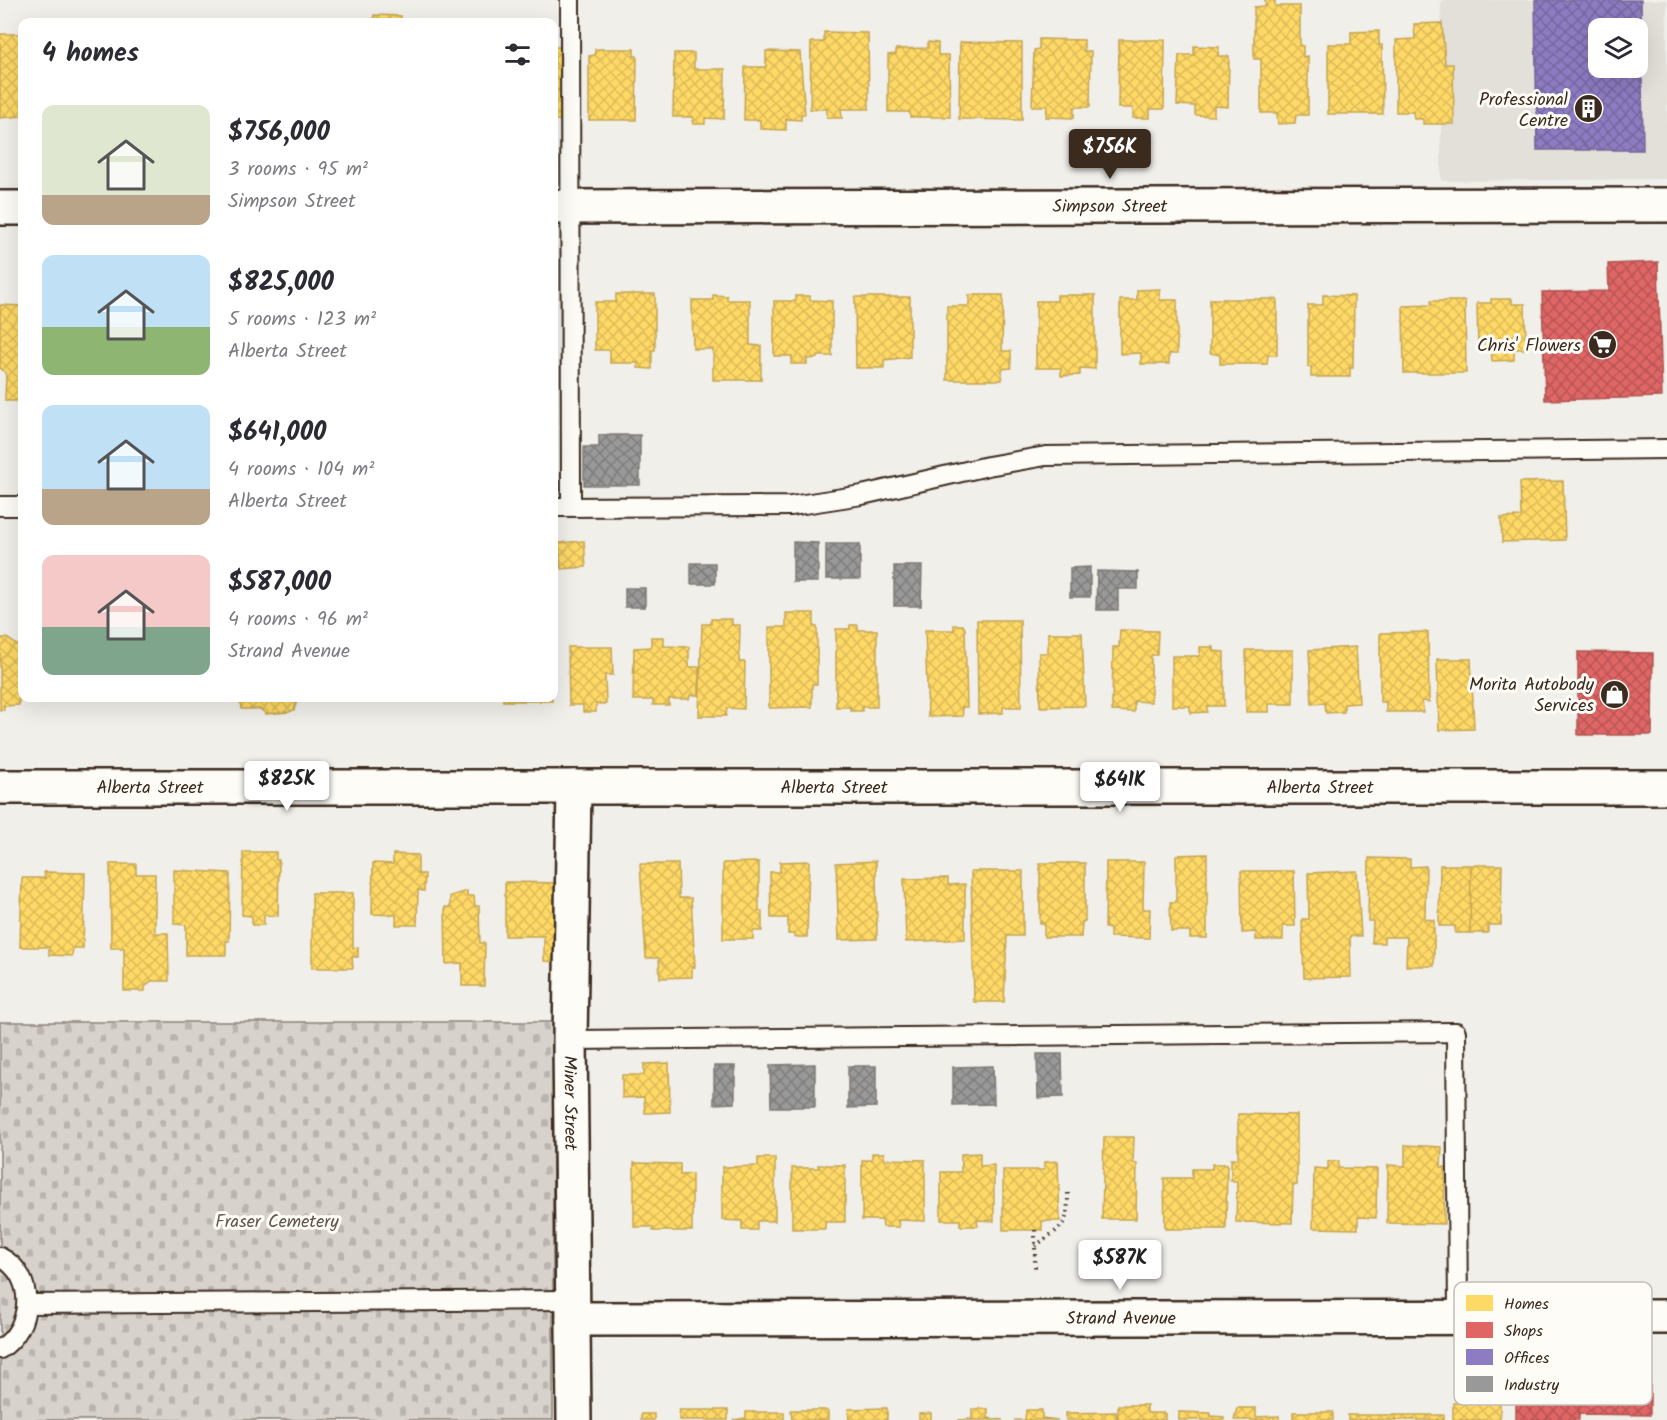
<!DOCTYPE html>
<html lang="en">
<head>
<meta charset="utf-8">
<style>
  body { margin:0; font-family:Kalam,sans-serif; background:#f2f2f3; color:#2b2b33; height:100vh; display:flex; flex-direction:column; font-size:22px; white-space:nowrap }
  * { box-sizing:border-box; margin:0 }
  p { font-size:20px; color:#7c7c81 }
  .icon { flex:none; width:33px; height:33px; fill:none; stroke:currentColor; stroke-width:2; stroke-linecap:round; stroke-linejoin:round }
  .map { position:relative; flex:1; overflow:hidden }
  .details { position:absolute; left:18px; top:18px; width:540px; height:684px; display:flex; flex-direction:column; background:#fff; border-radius:12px; box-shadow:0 6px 24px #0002 }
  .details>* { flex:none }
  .buttons { position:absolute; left:1588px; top:18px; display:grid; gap:12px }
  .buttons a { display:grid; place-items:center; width:60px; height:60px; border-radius:12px; background:#fff; box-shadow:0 6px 24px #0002; font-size:30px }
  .price { position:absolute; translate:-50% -51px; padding:0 14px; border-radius:6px; background:#fff; color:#222; font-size:20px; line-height:39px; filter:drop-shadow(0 2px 3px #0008) }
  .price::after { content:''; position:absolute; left:50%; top:36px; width:18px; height:14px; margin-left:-9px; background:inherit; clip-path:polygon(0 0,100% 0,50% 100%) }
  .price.selected { background:#3b2a1e; color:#fff }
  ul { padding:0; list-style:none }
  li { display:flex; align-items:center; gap:18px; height:150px; padding:0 24px }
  li span { display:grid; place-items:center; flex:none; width:168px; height:120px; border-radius:12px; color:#555 }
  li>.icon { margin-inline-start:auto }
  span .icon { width:72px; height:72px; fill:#fffc; stroke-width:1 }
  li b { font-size:26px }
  h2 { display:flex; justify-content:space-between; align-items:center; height:72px; padding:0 24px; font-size:26px }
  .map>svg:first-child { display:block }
  .built { fill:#e3e0da; fill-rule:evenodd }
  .cemetery { fill:url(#cemetery-stones); stroke:#897e75; stroke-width:1.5 }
  .homes { fill:url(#homes-cross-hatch); stroke:#c4a450; stroke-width:1.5 }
  .shops { fill:url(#shops-cross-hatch); stroke:#ae5450; stroke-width:1.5 }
  .offices { fill:url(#offices-cross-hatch); stroke:#756392; stroke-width:1.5; fill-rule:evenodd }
  .industry { fill:url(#industry-cross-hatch); stroke:#7d7874; stroke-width:1.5 }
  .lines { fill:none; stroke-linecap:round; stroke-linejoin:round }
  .lane-casing { stroke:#3b2a1e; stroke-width:22 }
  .street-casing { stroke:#3b2a1e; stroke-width:38 }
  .path { stroke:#3b2a1e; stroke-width:4; stroke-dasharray:1.5 4.5; stroke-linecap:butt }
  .lane { stroke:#fdfcf7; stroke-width:18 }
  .street { stroke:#fdfcf7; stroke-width:33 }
  .labels { text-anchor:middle; stroke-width:6; stroke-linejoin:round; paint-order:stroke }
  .poi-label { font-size:18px; fill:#3b2a1e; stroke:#fdfcf7; text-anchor:end }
  .street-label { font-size:18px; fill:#3b2a1e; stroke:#fdfcf7 }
  .park-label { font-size:18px; fill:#62544a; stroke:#fdfcf7 }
  .key { fill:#fdfcf7; stroke:#c3bdb6; stroke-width:1.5 }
  .key-label { font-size:16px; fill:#3b2a1e }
</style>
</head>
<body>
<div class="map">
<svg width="1667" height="1420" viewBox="0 0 1667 1420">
  <defs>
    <pattern id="cemetery-stones" width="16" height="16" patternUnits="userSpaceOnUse" patternTransform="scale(1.5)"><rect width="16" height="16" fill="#d7d2cc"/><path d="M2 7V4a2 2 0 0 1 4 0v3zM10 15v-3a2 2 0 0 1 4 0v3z" fill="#b9b4af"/></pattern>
    <pattern id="homes-cross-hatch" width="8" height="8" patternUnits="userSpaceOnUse" patternTransform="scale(1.5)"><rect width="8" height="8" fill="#ffd966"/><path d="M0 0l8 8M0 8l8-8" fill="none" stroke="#dbba58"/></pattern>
    <pattern id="shops-cross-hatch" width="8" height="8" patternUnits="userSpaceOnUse" patternTransform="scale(1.5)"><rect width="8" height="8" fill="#e06666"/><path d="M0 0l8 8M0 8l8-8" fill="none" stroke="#b75453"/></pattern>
    <pattern id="offices-cross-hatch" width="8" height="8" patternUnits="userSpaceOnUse" patternTransform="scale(1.5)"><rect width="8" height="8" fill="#8e7cc3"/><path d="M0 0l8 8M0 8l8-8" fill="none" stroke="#75669e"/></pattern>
    <pattern id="industry-cross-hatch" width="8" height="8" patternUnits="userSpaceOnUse" patternTransform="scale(1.5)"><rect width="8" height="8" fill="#999"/><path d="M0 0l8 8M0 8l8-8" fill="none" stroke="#7e7d7c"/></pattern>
  </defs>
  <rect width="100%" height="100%" fill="#f1efea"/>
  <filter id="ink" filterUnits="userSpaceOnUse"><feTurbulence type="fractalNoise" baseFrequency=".0167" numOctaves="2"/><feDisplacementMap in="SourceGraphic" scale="12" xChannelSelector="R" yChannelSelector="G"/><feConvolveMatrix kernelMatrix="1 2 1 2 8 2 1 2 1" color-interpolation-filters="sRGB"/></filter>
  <g filter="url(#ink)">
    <!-- built -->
    <path class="built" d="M1441 0H1667V179L1441 181ZM1599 28H1638V68H1599Z"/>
    <!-- cemetery -->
    <path class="cemetery" d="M0 1022H553V1420H0Z"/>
    <!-- homes -->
    <path class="homes" d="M1265 0H1275V6H1300V46H1303V57L1308 56V115H1296L1295 123 1278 124 1277 113H1261V59H1254V7L1266 6Z
      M374 15 401 16V22H374Z
      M1442 23 1445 64H1453L1454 124H1423V119H1414L1413 112H1396V40L1415 39 1414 24Z
      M1379 31V45H1382L1383 114H1328V44H1351V32Z
      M824 32 868 33 869 109H841L842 118H827V109H810L811 42H824Z
      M0 34H22V116L0 118Z
      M1039 39 1084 40V51H1091L1090 107H1074V118L1046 117 1047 106H1032L1034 50 1039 49Z
      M1119 40H1165L1164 109H1150V118H1133V108H1118Z
      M928 42 938 43V55H949L950 117H910V112H888V55L896 54V49L928 48Z
      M960 42 1022 43V120L959 119Z
      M1194 46 1219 47 1218 56H1229L1228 107 1214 106V116L1195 115V106L1177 105 1179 55H1194Z
      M554 47H567V120H554Z
      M595 49H634V56H637L636 120H589V56L595 55Z
      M766 51 800 52 805 114H801V120L786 119V130L760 129V120H744L745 67H766Z
      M674 53H694V69H725L724 119 705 118V124H693V117H673Z
      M1160 289V300H1177V354H1169V364H1141V353L1120 354V300H1137V290Z
      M616 294H655V350H652V369L638 368V363H610V350H595V302H616Z
      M713 295 727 296V300H750V345L761 346V380H713V349H693L692 300H713Z
      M969 295H1003L1002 351H1011V368L1002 369V380H947V306H969Z
      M1057 295H1095V369L1080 368V375L1061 376V368H1036V301H1057Z
      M1323 295 1354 296 1353 368H1350V377H1311V367H1308V305H1323Z
      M796 296H810V300L832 301V356H817V358L807 359V364H791L792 356H774V301H796Z
      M855 297H910V357L884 360V368H856Z
      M1210 299H1277V355H1268L1267 364H1220V355L1210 353Z
      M1491 299H1512V304H1525L1526 349H1514V360L1492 361 1491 350 1478 349 1477 303H1491Z
      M1431 301H1465L1466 373H1404L1403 306 1431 305Z
      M0 305 22 306V401H5L6 373 0 368Z
      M1563 481 1565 540 1502 542 1501 518 1521 517 1520 482Z
      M584 541 586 567 561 569 559 543Z
      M786 613H814V627H817V684H812V707L769 708V627H786Z
      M711 619H732V625H740L739 662H745L744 709 727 708 726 716H699L702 624H711Z
      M977 620H1020L1021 707H1003V713L978 714Z
      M850 625H858V630H877V707H862V711H850V707H836V629H850Z
      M954 625H963L965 629 967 707H962L963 716 928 717 925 630H954Z
      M1120 630 1158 631 1157 655H1151V702L1134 701V712L1112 711 1113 647H1119Z
      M1428 632 1429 702 1422 701 1423 712H1386V702H1380V633Z
      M1048 633H1082L1085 706 1040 707 1039 653H1048Z
      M651 637H664V646L689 647V667H699V695H690L689 699H669V705H653V700H633L634 648 651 647Z
      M0 638H7L21 648V658H18L19 705 4 706V710H0Z
      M568 647H612L613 675H605L606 704H596V712H583V705H569Z
      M1200 647H1213V651L1224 652V706H1207V712L1190 713V706H1172V656H1200Z
      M1356 647 1359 703 1344 704V712L1326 713 1325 703 1312 704 1309 650Z
      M1246 650H1293V704H1269V712H1246Z
      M1437 659H1471L1474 729 1439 730Z
      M240 698H297V701L294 710 289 712 266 714 260 709H241Z
      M370 698H417L370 700Z
      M503 698H552V701H503Z
      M243 852H276V860H279L278 916 264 915V925H252V916L242 915Z
      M393 854 418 855V874H425L424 891 418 890 417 925H396V915L372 914 373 863 393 864Z
      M1207 854V938H1190V931H1171L1170 902H1176V855Z
      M1369 858 1410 859V867L1426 866 1425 919 1434 920V966H1406L1407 937H1384V943H1372L1373 921H1368Z
      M809 861 807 937H794V934H788V918H771L770 872H780V862Z
      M876 861 877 939 839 940 836 863Z
      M759 862V911H762V931H753V939H723V863Z
      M1106 862H1144L1143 909H1150L1149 938 1110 937V929L1105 928Z
      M1040 863H1085V921L1082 922 1081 937H1044V923H1040Z
      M110 864H136V874H155V933H168L169 981H151L145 987V991H124V948H111Z
      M640 864H678L679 898H691L695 967H692V977L660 978 659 958H646Z
      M1440 865H1471L1470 933H1455V926H1439Z
      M1471 865H1502L1501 925H1488V933H1470Z
      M174 870 230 873 229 941H226V955H186V925L174 924Z
      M971 871H1023V936H1007L1004 1002H974Z
      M1241 871H1294L1295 926H1283V940H1256V932L1242 933Z
      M1357 871 1361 936H1350L1351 977 1304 978 1302 919H1309L1308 873Z
      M44 872 85 873 83 948H73L72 956 49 955V947H20L22 878H45Z
      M948 878V885L965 884V939L906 942 904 879Z
      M505 882 564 883 559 962 544 961V936H505Z
      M467 891V896H474L475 906H479L480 943H485L484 986H462V963L446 964 445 907H450V896Z
      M312 893H353V948L358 947V957H352L353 968H312Z
      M669 1063 670 1112 645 1113 644 1097 622 1098V1075H644V1064Z
      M1238 1114 1297 1115V1185H1293L1292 1223 1236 1222 1237 1181H1231V1159H1238Z
      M1104 1137H1134L1133 1163 1137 1164 1136 1219H1102Z
      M1405 1145 1442 1147 1441 1167H1445L1444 1224 1387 1223 1388 1165 1405 1166Z
      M872 1153H884V1159L925 1160V1221L898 1220 899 1227H883L882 1220H862V1160H872Z
      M980 1153V1166L994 1165V1221L977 1220 978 1226H960V1220H941V1172H961V1154Z
      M758 1158H775V1221H757V1230H742V1221L722 1220V1167L758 1166Z
      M1058 1161 1060 1221H1042V1230H1003V1170H1044V1162Z
      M1328 1161H1339L1338 1168 1377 1169 1376 1218 1358 1217V1229L1313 1228 1314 1168 1328 1169Z
      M634 1163 680 1164V1175L692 1174V1231H653V1227H634Z
      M1212 1164H1227L1226 1229H1165L1164 1178H1192V1169H1212Z
      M818 1165H845V1222H825V1229H792V1168H819Z
      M1500 1402V1420H1453V1403Z
      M1118 1405H1147V1413H1165V1420H1118Z
      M887 1408V1420H849L848 1409Z
      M1237 1408H1256V1417L1279 1416V1420H1234Z
      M972 1409H988V1418L1003 1420H958L972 1419Z
      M679 1410H728V1420H679Z
      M791 1410H825L828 1412V1420H792Z
      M1026 1410H1042V1418L1058 1420H1014H1025Z
      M746 1412H784V1420H733L746 1418Z
      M1116 1412 1117 1420H1066V1413Z
      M1179 1412 1211 1413V1416L1224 1417V1420H1179Z
      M1293 1412H1333V1420H1293Z
      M931 1413V1420H919V1414Z
      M641 1414H654V1420H641Z
      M1348 1415H1396V1420H1348Z
      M1396 1415H1444V1420H1396Z"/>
    <!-- shops -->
    <path class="shops" d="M1658 262 1662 397 1545 400 1542 292 1609 291 1608 264Z
      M1578 652 1653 653 1652 735H1578Z
      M1516 1374H1579V1420H1516Z
      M1579 1374H1650V1415L1579 1414Z"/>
    <!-- offices -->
    <path class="offices" d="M1535 0H1641L1643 150H1537ZM1599 28H1638V68H1599Z"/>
    <!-- industry -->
    <path class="industry" d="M599 435H640V485H584V447H599Z
      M793 542 818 543V582H793Z
      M826 544H860V579H826Z
      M691 563H715V584H691Z
      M894 566H922L921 606H894Z
      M1090 567V597H1070V568Z
      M1097 571 1138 572V589H1118V610H1096Z
      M625 588H645V607H625Z
      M1037 1054H1062L1063 1097 1038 1098Z
      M815 1064V1107H771L770 1065Z
      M714 1066H735V1103L714 1104Z
      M848 1066H876V1107L848 1108Z
      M993 1066 994 1104 953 1105V1067Z"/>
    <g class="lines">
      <defs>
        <path id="lane" d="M570 0 571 507
          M0 506H22
          M554 507 791 506 862 495 988 466 1046 456 1667 449
          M570 1040 1456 1032 1458 1315
          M0 1257C37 1275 33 1329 0 1349
          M27 1304 573 1300"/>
        <g id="street">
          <path id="s1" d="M554 207 1667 205"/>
          <path d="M0 208H22"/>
          <path id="s2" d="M0 787H1667"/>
          <path id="s3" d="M574 787 570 1040 574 1420"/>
          <path id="s4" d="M573 1319 1667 1317"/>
        </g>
      </defs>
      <!-- lane casing -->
      <use href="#lane" class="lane-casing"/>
      <!-- street casing -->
      <use href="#street" class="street-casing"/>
      <!-- path -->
      <path class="path" d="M1035 1230V1271
        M1035 1246C1065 1224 1068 1228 1068 1190"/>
      <!-- lane -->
      <use href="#lane" class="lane"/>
      <!-- street -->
      <use href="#street" class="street"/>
    </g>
  </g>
  <!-- icons -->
  <defs>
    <symbol id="building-disc" viewBox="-11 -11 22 22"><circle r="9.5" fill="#3b2a1e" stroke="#fdfcf7"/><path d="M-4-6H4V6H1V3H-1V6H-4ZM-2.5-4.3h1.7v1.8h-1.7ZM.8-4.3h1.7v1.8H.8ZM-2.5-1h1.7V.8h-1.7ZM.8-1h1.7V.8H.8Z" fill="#fff"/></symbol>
    <symbol id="supermarket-disc" viewBox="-11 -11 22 22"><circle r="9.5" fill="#3b2a1e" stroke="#fdfcf7"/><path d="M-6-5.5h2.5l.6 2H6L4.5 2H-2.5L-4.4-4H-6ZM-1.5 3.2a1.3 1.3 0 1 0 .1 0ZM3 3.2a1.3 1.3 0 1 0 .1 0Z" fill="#fff"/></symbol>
    <symbol id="shop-disc" viewBox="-11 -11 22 22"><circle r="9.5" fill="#3b2a1e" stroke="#fdfcf7"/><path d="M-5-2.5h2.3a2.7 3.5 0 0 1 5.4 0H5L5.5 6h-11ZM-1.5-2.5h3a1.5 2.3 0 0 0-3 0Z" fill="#fff"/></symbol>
  </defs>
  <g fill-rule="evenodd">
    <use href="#building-disc" x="1572" y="92" width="33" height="33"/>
    <use href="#supermarket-disc" x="1586" y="328" width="33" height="33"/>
    <use href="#shop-disc" x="1598" y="678" width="33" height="33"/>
  </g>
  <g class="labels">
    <!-- poi labels -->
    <g class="poi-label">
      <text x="1568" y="105">Professional<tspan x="1568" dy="21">Centre</tspan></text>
      <text x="1581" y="351">Chris' Flowers</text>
      <text x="1594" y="690">Morita Autobody<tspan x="1594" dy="21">Services</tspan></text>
    </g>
    <!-- street labels -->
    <g class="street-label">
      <text dy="6" stroke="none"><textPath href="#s1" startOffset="556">Simpson Street</textPath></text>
      <text dy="6" stroke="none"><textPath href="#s2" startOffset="150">Alberta Street</textPath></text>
      <text dy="6" stroke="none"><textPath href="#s2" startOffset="834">Alberta Street</textPath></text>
      <text dy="6" stroke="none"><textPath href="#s2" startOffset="1320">Alberta Street</textPath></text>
      <text dy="6" stroke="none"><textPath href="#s3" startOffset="316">Miner Street</textPath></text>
      <text dy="6" stroke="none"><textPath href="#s4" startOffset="548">Strand Avenue</textPath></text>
    </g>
    <!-- park labels -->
    <g class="park-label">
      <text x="277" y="1227">Fraser Cemetery</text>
    </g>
  </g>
  <!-- legend -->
  <rect x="1454" y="1282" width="198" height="123" rx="9" class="key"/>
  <rect x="1466" y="1295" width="27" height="16" fill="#ffd966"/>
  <rect x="1466" y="1322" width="27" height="16" fill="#e06666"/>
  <rect x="1466" y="1349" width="27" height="16" fill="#8e7cc3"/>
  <rect x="1466" y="1376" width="27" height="16" fill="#999"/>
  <g class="key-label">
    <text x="1504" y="1309">Homes</text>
    <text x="1504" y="1336">Shops</text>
    <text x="1504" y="1363">Offices</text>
    <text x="1504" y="1390">Industry</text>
  </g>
</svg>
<div class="buttons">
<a><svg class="icon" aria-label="layers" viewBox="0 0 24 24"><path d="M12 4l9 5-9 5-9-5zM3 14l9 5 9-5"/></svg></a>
</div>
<b class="price selected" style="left:1110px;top:180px">$756K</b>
<b class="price" style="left:287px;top:812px">$825K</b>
<b class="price" style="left:1120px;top:813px">$641K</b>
<b class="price" style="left:1120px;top:1291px">$587K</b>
<section class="details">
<h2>4 homes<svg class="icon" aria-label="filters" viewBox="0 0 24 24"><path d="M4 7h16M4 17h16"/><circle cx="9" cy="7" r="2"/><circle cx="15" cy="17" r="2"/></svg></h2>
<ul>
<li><span style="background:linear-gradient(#dfe7d0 75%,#b9a48a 0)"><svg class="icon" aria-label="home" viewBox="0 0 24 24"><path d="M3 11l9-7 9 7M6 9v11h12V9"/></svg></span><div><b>$756,000</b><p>3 rooms · 95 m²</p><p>Simpson Street</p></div></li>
<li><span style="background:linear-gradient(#bfe0f5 60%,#8fb573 0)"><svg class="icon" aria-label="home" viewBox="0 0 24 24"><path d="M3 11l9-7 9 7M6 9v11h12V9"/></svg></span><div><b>$825,000</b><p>5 rooms · 123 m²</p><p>Alberta Street</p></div></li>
<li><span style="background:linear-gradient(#bfe0f5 70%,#b9a48a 0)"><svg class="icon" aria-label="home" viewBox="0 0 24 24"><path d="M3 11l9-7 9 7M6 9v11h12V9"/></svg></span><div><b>$641,000</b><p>4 rooms · 104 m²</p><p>Alberta Street</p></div></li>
<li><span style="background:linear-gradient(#f6c9c9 60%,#7fa58c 0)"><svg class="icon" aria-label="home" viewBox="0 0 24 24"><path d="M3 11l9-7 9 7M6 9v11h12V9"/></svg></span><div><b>$587,000</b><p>4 rooms · 96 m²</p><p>Strand Avenue</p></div></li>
</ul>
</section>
</div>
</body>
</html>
